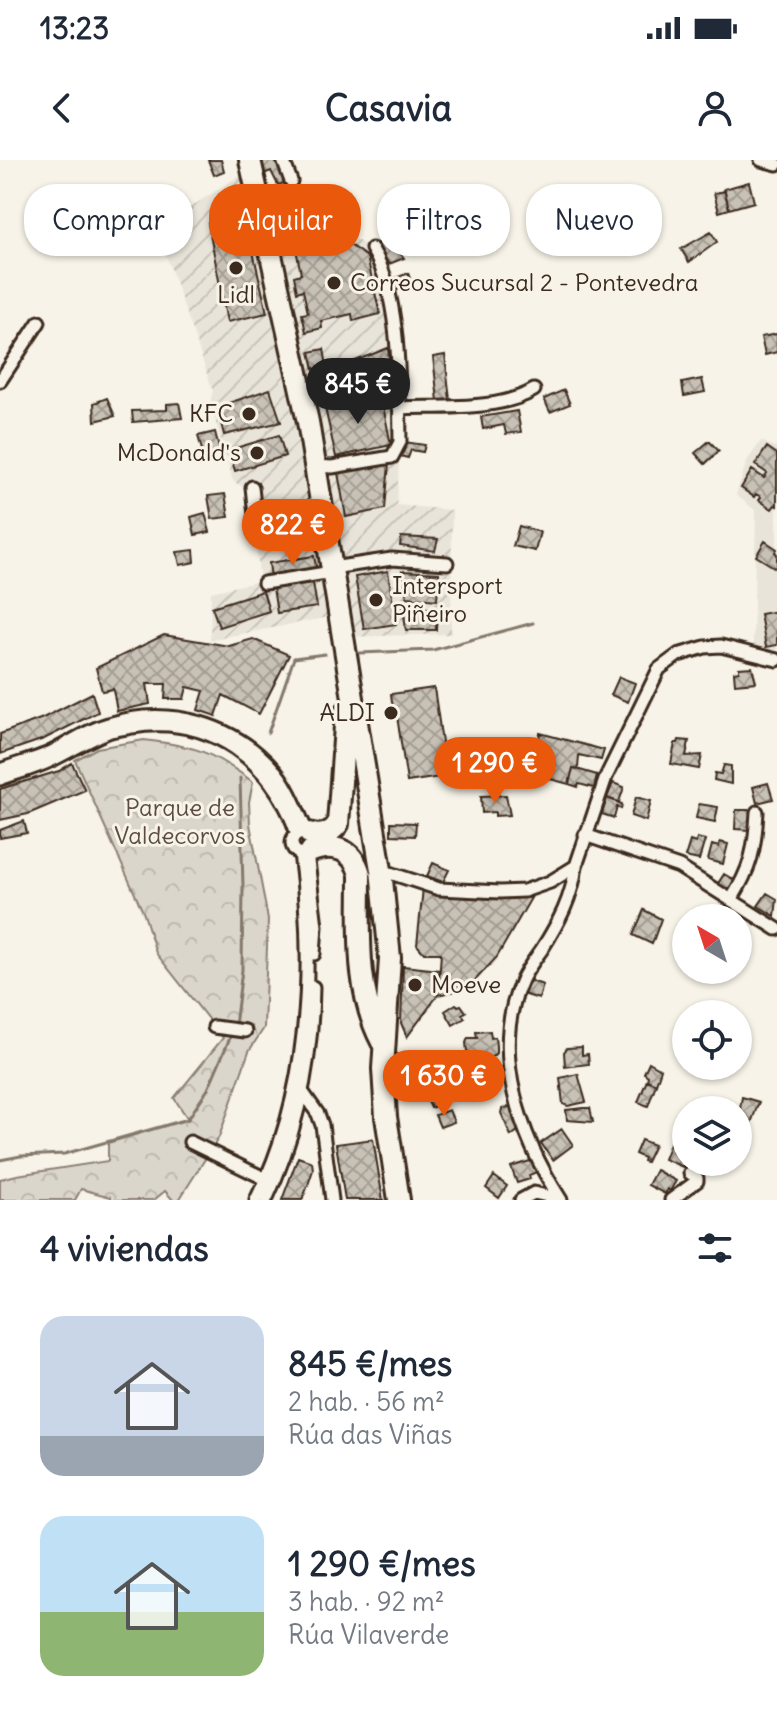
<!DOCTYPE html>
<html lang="es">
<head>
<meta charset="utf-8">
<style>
  body { margin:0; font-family:Delius,sans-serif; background:#f6f6f7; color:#1f2937; height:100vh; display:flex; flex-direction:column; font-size:30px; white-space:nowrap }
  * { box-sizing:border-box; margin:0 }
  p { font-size:26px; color:#747a83 }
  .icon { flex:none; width:44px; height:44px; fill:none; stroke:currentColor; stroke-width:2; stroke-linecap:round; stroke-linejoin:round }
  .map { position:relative; height:1040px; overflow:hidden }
  .sheet { display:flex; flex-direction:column; background:#fff; flex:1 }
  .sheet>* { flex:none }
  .top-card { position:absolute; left:24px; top:24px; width:730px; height:72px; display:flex; gap:16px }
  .needle { width:52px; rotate:321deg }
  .tools { position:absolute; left:672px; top:744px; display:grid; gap:16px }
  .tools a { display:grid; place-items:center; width:80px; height:80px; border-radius:50%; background:#fff; box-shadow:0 2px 6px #0004; font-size:40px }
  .price { position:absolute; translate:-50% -68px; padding:0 18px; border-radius:28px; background:#ea580c; color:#fff; font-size:26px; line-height:52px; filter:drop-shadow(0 2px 4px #0008) }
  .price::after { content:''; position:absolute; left:50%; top:48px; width:24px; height:18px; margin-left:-12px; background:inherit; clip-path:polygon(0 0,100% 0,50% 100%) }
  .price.on { background:#222; color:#fff }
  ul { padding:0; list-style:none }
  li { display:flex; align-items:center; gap:24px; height:200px; padding:0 40px }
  li span { display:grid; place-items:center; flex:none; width:224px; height:160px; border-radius:24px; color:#555 }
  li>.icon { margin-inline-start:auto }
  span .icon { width:96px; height:96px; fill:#fffc; stroke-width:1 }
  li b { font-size:34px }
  h2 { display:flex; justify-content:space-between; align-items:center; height:96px; padding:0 40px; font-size:34px }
  .chip { padding:0 28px; border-radius:32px; background:#fff; box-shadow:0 2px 6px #0004; font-size:28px; line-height:72px }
  .chip.on { background:#ea580c; color:#fff }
  .status { display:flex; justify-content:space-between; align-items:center; height:56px; padding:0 40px; background:#fff; direction:ltr }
  .status svg { height:22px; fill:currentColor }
  header { display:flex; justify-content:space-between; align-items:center; height:104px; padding:0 40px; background:#fff; font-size:36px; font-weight:700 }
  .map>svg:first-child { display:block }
  .built { fill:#e9e4d9 }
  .industrial { fill:url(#industrial-furrows) }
  .park { fill:url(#park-crowns); stroke:#8b8074; stroke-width:2 }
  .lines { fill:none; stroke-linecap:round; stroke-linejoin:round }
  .stream { stroke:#84786c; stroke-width:3 }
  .building { fill:url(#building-cross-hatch); stroke:#3b2a1e; stroke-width:2 }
  .street-casing { stroke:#3b2a1e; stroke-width:17 }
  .highway-casing { stroke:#3b2a1e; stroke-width:26 }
  .street { stroke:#f7f3e8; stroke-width:11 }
  .highway { stroke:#f7f3e8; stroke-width:20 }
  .poi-dot { fill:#3b2a1e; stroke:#f7f3e8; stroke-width:3 }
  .labels { text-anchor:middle; stroke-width:6; stroke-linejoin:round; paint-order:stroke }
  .poi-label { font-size:24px; fill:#3b2a1e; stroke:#f7f3e8; text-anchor:start }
  .park-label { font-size:24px; fill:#5b4c41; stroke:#f7f3e8 }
</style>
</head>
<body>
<div class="status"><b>13:23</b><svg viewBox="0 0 49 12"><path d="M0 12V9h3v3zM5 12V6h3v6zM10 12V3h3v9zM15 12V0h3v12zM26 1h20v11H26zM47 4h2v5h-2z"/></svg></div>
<header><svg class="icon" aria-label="back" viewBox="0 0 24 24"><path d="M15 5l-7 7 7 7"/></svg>Casavia<svg class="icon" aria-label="person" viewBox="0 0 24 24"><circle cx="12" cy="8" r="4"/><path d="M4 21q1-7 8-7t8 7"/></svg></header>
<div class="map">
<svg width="777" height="1040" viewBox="0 0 777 1040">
  <defs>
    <pattern id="industrial-furrows" width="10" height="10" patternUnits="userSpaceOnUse" patternTransform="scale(2)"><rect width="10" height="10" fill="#e9e4d9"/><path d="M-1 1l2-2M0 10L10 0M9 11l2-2" fill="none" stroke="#c9c4ba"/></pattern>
    <pattern id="park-crowns" width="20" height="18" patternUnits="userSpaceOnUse" patternTransform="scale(2)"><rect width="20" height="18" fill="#dbd6cb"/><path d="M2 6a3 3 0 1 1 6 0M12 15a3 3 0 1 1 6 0" fill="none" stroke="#bdb8ae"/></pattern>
    <pattern id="building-cross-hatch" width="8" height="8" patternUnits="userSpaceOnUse" patternTransform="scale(2)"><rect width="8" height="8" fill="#c8c1b6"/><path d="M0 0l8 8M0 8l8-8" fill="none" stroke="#a49d93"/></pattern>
  </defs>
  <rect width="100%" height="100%" fill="#f7f3e8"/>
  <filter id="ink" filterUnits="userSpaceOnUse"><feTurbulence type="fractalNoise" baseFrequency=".0125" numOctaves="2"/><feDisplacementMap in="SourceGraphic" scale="16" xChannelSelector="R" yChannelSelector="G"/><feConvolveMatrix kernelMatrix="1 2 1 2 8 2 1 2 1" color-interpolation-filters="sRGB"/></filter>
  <g filter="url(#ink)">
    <!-- built -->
    <path class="built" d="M761 281 777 288V494L755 489 753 483 756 351 736 335 747 301Z"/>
    <!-- industrial -->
    <path class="industrial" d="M251 8 267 32 291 21 321 59 372 89 388 130 400 282 397 345 452 350 451 474 343 477 339 455 210 480 211 432 260 421 255 378 249 331 233 321 210 242 213 231 157 69Z"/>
    <!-- park -->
    <path class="park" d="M144 580C196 586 211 591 253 622L249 642 250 664 268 759 264 868 249 891 219 977 179 1040H173L165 1031 154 1040H111V1037L81 1029 75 1040H0V1019L17 1015 108 1001V983L188 959 174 938 223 878 156 793 144 754 75 600 97 588Z"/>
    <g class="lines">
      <!-- stream -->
      <path class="stream" d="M360 493 433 490 533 463
        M268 573 294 498 325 494
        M235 866 242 810 243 726 240 618
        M0 1000 21 996 64 994 188 959 208 929 232 873"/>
    </g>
    <!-- building -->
    <path class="building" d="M208 0H221L224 11 214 15Z
      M263 0H280L288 22 278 25 271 11 259 16 256 4Z
      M749 22 754 42 729 49 724 29Z
      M725 31 729 49 719 52 714 33Z
      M245 56 267 153 227 162 208 63Z
      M711 72 717 82 689 102 681 89Z
      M334 74 367 97 380 154 353 161 352 154 321 161 322 168 306 172 302 154 308 153 303 130 297 132 294 116 301 114 296 89 289 91 286 78 298 75 300 82Z
      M387 75 404 98 389 104 376 85Z
      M408 113 412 124 395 131 391 120Z
      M777 174V192L765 195 761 177Z
      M388 188 390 209 338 224 335 212 315 219 314 209 334 204 335 209Z
      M324 189 327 206 314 209 310 192Z
      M445 195 450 240 438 241 433 197Z
      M335 212 342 242 321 247 315 219Z
      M702 219 705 232 684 236 682 223Z
      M270 229 281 262 224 275 217 247Z
      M564 230 570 244 550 252 544 239Z
      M381 236 391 285 336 297 325 248Z
      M107 238 115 256 95 261 94 243Z
      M179 243 182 258 133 262 132 251 167 250V244Z
      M517 251 521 272 506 274 504 265 483 269 481 257Z
      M215 272 220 292 204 297 198 276Z
      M279 275 285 296 235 311 229 290Z
      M709 281 719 291 705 304 695 293Z
      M404 282 425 285 423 292 411 290 408 298 400 296Z
      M767 287 777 294V346L775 345 772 349 759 340 761 337 756 334 754 337 741 328 752 310 764 318 767 313 755 305Z
      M767 287 777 294V346L775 345 772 349 759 340 761 337 756 334 754 337 741 328 752 310 764 318 767 313 755 305Z
      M389 304 385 349 346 357 338 313Z
      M225 334 229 357 212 359 208 336Z
      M205 353 210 372 195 375 191 357Z
      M519 366 540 372 535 391 513 386Z
      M401 377 438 379 435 391 400 386Z
      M765 381 777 389 775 392 777 394V409L756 396Z
      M194 390 195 402 180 405 177 392Z
      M314 396 317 411 271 418 269 403Z
      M388 411 396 464 364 469 355 417Z
      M402 411 439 413 437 440 407 437Z
      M313 423 317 447 277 453 273 428Z
      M263 431 269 451 219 467 212 447Z
      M403 448H437L436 470H406Z
      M777 451V485L766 487 760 454Z
      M164 475 229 486 253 479 289 495 259 554 223 535 216 556 198 550 204 531 187 527 184 539H165L166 524H147L150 544 117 551 113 529 102 531 96 508Z
      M752 507 756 522 735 524 734 512 739 511V508Z
      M619 517 635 523 628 542 611 535Z
      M434 528 447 616 407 622 397 556H394L391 534Z
      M92 533 98 552 44 579 0 594V574L43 558Z
      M540 573 604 590 601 600 579 595 578 609 573 608 569 624 535 615Z
      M679 580 689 581 686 596 702 595 699 609 671 604 675 583H678Z
      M72 603 85 630 28 654 0 660V629L59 611Z
      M724 605 731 606V624L714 620 715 613 721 614Z
      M573 608 597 615 594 628 579 624 578 627 569 624Z
      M613 623 624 627 619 642 607 638Z
      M768 623 773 639 757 643 753 627Z
      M506 635 510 655 495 656V652L482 653 481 636Z
      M636 637 651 641 646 661 631 656Z
      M607 638 622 644 621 649 617 647 614 658 602 654Z
      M699 644 718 647 715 662 696 658Z
      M736 650H750L752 660H749V670L735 669Z
      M24 661 27 673 0 678V670Z
      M391 662 416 663 415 676 391 675Z
      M697 678 705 680 699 700 685 697 690 681 696 683Z
      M720 682 728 684 723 704 708 700 712 685 719 687Z
      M433 703 449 710 443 722 427 716Z
      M724 714 736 721 729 732 717 725Z
      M423 728 436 732 531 738 497 797 468 828 438 835 441 793H424L417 785Z
      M767 733 777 739 775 756 758 746Z
      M644 750 661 759 652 784 633 775Z
      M403 806 439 810 438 835 407 877 401 863Z
      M528 820 543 825 539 839 523 834Z
      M456 844 458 846 461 845 466 852 462 854 465 858 453 865 445 851Z
      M490 871 491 878 495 877 496 886V893L492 897 485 898 478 893 471 895 467 891 466 883 468 878H477L476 872Z
      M582 887V895L588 894 589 904 565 907 564 892 567 888Z
      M649 902 661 909 656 924 647 920 648 916 644 913Z
      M578 914 586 942 568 946 563 944 560 918Z
      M647 920 656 924 648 946 638 942Z
      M440 925 447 941 431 948 425 935 436 931 434 927Z
      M742 937 759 942 751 963 738 960Z
      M514 945 522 968 511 976 501 953 502 949Z
      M584 948H590L593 962 567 960 566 950Z
      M449 950 454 962 440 967 435 955Z
      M562 969 573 985 553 1000 541 983Z
      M373 979 383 1040H345L336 984Z
      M641 980 654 985 646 1002 643 1001 644 998 635 994Z
      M671 981 686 987 683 1007 664 999Z
      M298 997 312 1002 313 1010 307 1028 302 1040H282Z
      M533 1000 537 1012 529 1015 530 1019 517 1023 511 1007Z
      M656 1010 676 1021 670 1031 668 1029 665 1034 648 1025Z
      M494 1016 507 1026 499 1038 486 1028Z"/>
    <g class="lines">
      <defs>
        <path id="street" d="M283 0 291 21
          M761 0 777 4
          M0 221 39 162
          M399 248C440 246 499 251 534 230
          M315 306 332 307 392 297 400 282C399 227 401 135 372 89
          M252 327 257 374
          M332 408 392 399 447 403
          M264 423 332 412
          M0 610C15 604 32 600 47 594 67 585 86 570 108 564 168 545 235 563 276 612 290 629 298 652 307 672
          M0 619C17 613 36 608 52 600 71 591 89 579 108 572 115 569 124 569 132 567 210 554 273 601 297 674
          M292 683a11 11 0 1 1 22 0a11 11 0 1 1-22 0Z
          M585 675 679 707 777 769
          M307 693 316 766 314 794
          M381 710 439 729 500 732 524 731 550 722 576 706 606 617 659 509 678 495 705 487 721 486 777 500
          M731 740C751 708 755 690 757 652
          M214 867 245 871
          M301 930 318 954 322 965 332 1040
          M190 982 266 1019
          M256 1040C309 935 315 808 300 693
          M266 1040C297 974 312 900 313 827
          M521 1040 534 1033 560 1039
          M561 1040C521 978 489 892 522 820 527 809 535 799 542 789 559 762 572 738 576 706
          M671 1040 697 1021V1018L690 1013"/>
        <path id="highway" d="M250 0 308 262 381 710 390 798 383 909 386 957 399 1040
          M309 673C321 677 330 674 338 664L346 552
          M311 691C334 683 353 689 360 714 360 771 355 831 382 882"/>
      </defs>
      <!-- street casing -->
      <use href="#street" class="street-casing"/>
      <!-- highway casing -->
      <use href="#highway" class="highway-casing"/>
      <!-- street -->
      <use href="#street" class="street"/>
      <!-- highway -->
      <use href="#highway" class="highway"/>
    </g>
  </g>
  <!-- markers -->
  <g class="poi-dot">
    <circle cx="236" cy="108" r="8"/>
    <circle cx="334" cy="123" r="8"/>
    <circle cx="249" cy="254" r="8"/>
    <circle cx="257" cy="293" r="8"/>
    <circle cx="376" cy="440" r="8"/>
    <circle cx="391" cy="553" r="8"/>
    <circle cx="415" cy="825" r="8"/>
  </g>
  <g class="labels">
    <!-- poi labels -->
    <g class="poi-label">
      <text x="350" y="131">Correos Sucursal 2 - Pontevedra</text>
      <text x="236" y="143" text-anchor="middle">Lidl</text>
      <text x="233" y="262" text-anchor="end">KFC</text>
      <text x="241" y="301" text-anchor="end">McDonald's</text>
      <text x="392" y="434">Intersport<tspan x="392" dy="28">Piñeiro</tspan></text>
      <text x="375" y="561" text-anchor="end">ALDI</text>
      <text x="431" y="833">Moeve</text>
    </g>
    <!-- park labels -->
    <g class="park-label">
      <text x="180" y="656">Parque de<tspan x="180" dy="28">Valdecorvos</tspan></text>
    </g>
  </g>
</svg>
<div class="tools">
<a><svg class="needle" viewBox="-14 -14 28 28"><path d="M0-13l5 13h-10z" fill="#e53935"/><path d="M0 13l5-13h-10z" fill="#747a83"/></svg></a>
<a><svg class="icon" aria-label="locate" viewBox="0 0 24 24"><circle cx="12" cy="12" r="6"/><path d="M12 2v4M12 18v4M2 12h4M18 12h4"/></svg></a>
<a><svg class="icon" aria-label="layers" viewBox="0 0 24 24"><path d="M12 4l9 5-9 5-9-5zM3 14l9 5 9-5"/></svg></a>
</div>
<b class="price on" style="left:358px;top:266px">845 €</b>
<b class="price" style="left:293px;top:407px">822 €</b>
<b class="price" style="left:495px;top:645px">1 290 €</b>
<b class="price" style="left:444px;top:958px">1 630 €</b>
<div class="top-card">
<a class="chip">Comprar</a>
<a class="chip on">Alquilar</a>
<a class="chip">Filtros</a>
<a class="chip">Nuevo</a>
</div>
</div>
<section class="sheet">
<h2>4 viviendas<svg class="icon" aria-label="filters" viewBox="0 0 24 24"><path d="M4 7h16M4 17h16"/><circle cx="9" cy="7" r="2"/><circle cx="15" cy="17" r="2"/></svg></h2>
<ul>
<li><span style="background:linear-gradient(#c9d6e8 75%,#9aa5b1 0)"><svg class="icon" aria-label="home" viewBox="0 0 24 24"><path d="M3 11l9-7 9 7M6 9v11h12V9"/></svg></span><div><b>845 €/mes</b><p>2 hab. · 56 m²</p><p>Rúa das Viñas</p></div></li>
<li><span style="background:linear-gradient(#bfe0f5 60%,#8fb573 0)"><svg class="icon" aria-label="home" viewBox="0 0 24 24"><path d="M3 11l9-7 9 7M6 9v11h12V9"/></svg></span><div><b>1 290 €/mes</b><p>3 hab. · 92 m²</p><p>Rúa Vilaverde</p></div></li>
</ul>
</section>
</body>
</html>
